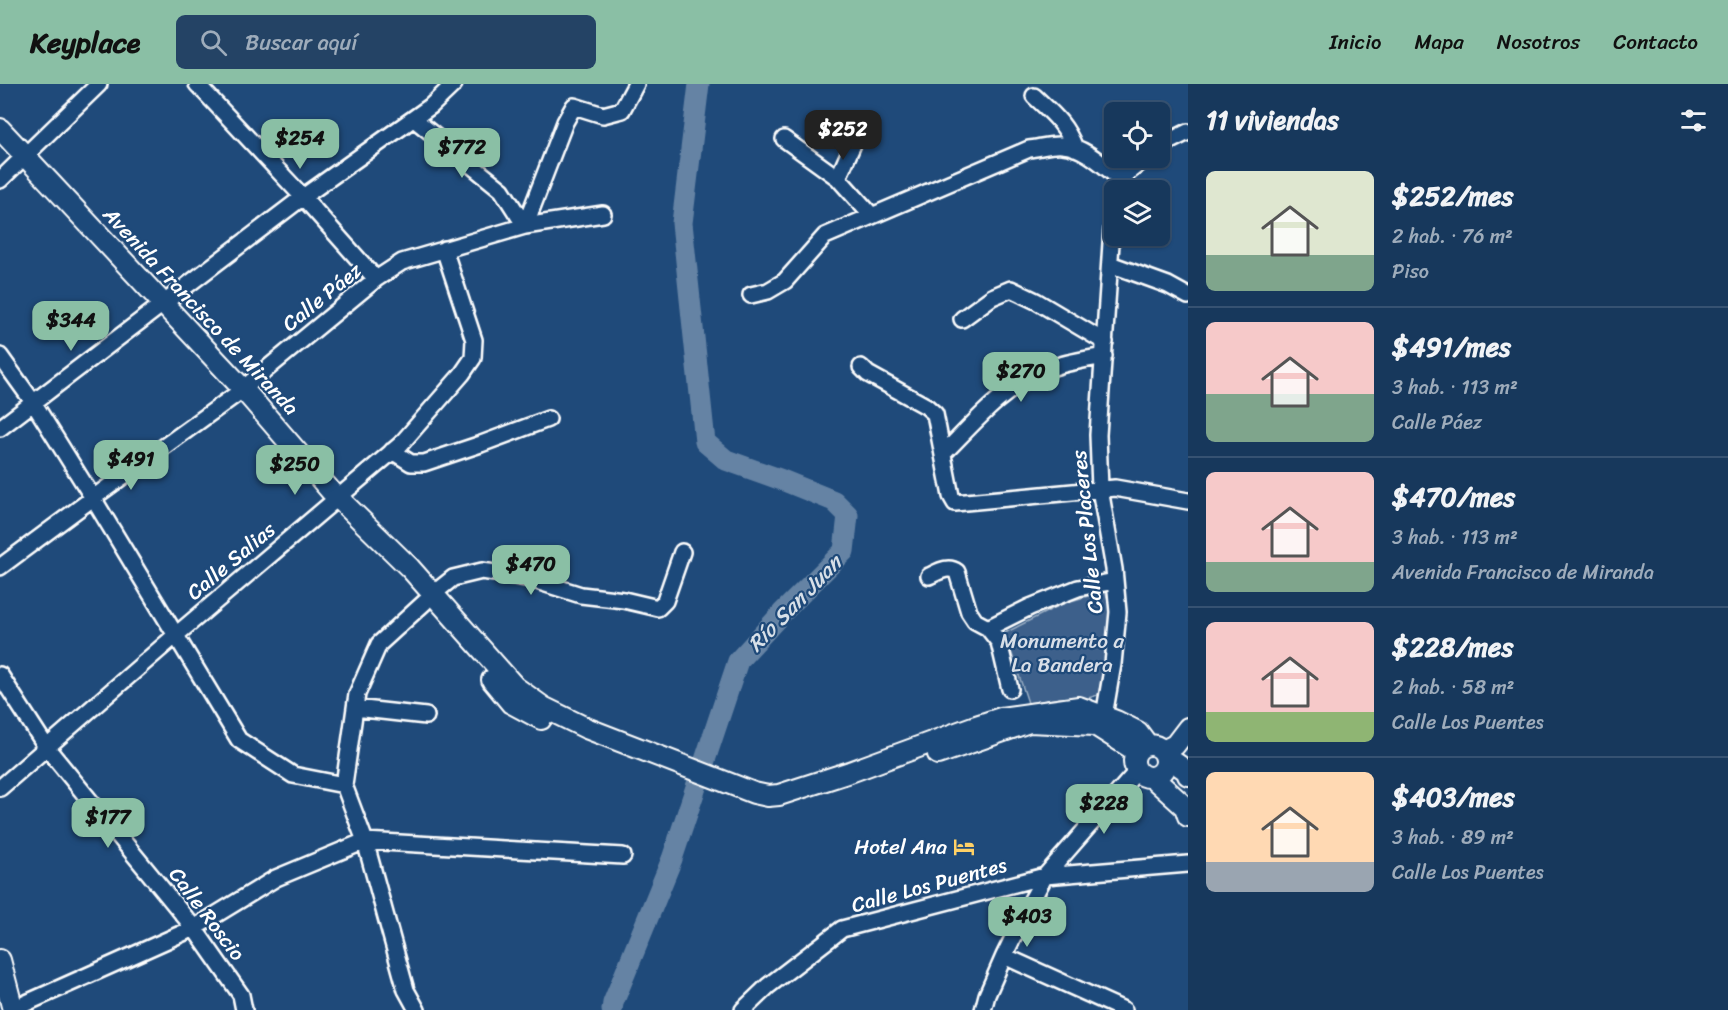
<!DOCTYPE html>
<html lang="es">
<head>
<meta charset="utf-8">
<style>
  body { margin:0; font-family:Sriracha,sans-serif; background:#244365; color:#f1f3f6; height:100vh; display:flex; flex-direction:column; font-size:22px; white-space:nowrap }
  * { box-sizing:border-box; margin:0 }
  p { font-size:20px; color:#9eacbb }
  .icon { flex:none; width:33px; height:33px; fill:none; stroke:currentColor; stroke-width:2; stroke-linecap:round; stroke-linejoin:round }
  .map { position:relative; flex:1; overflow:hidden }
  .side { display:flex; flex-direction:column; background:#17385c; width:540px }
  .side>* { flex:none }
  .fabs { position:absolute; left:1104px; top:18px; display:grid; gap:12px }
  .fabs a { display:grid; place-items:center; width:66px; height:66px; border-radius:9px; background:#17385c; box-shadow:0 2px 4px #0004,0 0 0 2px #365272; font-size:30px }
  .price { position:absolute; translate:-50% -51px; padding:0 14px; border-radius:12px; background:#8abfa5; color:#111; font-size:20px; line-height:39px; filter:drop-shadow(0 2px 3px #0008) }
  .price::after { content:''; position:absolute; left:50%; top:36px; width:18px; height:14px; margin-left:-9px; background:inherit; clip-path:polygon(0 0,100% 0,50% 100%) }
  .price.selected { background:#222; color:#fff }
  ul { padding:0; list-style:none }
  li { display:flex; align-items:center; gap:18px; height:150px; padding:0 18px }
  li+li { border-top:2px solid #365272 }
  li span { display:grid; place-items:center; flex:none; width:168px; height:120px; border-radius:9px; color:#555 }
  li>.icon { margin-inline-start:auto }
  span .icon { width:72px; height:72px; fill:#fffc; stroke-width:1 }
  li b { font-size:26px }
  h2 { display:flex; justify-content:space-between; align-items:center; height:72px; padding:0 18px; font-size:26px }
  header { display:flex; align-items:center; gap:36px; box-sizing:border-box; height:84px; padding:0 30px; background:#8abfa5; color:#111 }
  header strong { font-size:28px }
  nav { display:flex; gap:33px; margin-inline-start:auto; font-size:21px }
  .search { width:420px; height:54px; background:#244365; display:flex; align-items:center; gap:15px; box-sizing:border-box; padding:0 21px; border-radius:9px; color:#9eacbb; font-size:22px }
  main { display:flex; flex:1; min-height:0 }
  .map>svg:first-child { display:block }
  .green { fill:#3c618b; stroke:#9eb0c5; stroke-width:1.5 }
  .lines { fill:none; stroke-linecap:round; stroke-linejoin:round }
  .river { stroke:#6583a4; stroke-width:21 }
  .minor-casing { stroke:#fff; stroke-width:20 }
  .major-casing { stroke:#fff; stroke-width:24 }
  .minor { stroke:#1f4a7a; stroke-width:15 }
  .major { stroke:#1f4a7a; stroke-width:20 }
  .labels { text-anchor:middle; stroke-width:4.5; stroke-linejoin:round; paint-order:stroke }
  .street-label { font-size:21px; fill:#fff; stroke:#1f4a7a }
  .park-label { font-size:21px; fill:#d8dfe8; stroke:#1f4a7a }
  .poi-label { font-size:21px; fill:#fff; stroke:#1f4a7a; text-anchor:end }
  .water-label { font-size:22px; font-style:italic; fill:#d8e0e8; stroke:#1f4a7a }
</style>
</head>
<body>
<header>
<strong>Keyplace</strong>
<div class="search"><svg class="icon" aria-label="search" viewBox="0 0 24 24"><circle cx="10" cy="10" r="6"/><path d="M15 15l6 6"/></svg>Buscar aquí</div>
<nav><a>Inicio</a><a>Mapa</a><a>Nosotros</a><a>Contacto</a></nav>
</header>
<main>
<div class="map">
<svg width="1188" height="926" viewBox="0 0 1188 926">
  <rect width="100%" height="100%" fill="#1f4a7a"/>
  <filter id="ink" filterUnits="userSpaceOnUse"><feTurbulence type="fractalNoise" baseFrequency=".0167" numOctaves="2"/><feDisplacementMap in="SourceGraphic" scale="12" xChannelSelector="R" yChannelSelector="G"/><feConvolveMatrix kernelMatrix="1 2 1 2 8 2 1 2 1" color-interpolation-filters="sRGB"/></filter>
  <g filter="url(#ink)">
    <!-- green -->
    <path class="green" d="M1105 507 1111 527 1105 581 1098 611 1085 615 1060 614 1028 619 1005 549 1064 519Z"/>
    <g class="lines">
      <!-- river -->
      <path class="river" d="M612 926 613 919 672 775 738 577 782 529 844 467 848 431 834 417 782 396 726 376 705 358 682 139 699 0"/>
      <defs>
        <path id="minor" d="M197 0 303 113 376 195
          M1034 12C1053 30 1065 39 1075 64
          M414 35 502 106 525 142 603 130
          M784 55 838 94 872 132
          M1160 62 1188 48
          M838 94 854 58
          M0 96 99 0
          M1116 104 1120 95 1146 74
          M1110 180 1168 201 1188 212
          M751 211 768 207 785 197 825 152 1029 65C1039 64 1052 60 1062 61 1084 62 1104 82 1120 95
          M962 235 992 213 1011 205 1036 217 1105 258
          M0 272 33 318 93 414 239 656 293 691 344 701
          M861 283 868 290 926 322 935 330 951 412 955 419 1115 404 1188 417
          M0 344 303 113 431 22 454 0
          M392 367 411 379H424L481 360 548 335
          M943 370C973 340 1001 306 1041 288 1061 279 1083 276 1104 272
          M0 483 93 414 234 312 376 195 402 178 525 142 565 38 574 22 603 31 622 26 636 0
          M929 492C938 488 948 481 957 488L969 528 975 537 988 544 999 558 1010 605
          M433 510 453 494 482 487 527 494 581 511 624 516 658 524 665 517 682 468
          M988 544 1030 523 1078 504 1115 497
          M0 591 47 664 194 844 241 911 244 926
          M355 624 426 632
          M1104 632 1113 580 1118 528 1114 485 1100 405 1098 351 1114 115
          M0 704 176 551 400 361 462 290 473 274 474 256 444 165
          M1004 872 1124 926
          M13 925 194 844 276 794 365 757 623 772
          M417 926 406 906 365 757 344 701 357 610 379 560 425 518
          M743 926 768 902 842 845 1045 792 1188 780
          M983 926 987 911 1004 872 1029 821 1045 792 1137 687"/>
        <path id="major" d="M0 45 243 305 330 406 410 484 515 603 543 623 586 644 754 709 768 712 779 711 850 688 973 643 1001 634 1079 623 1116 637 1138 648 1147 660
          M492 596 511 619 541 635
          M1134 677a16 16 0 1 1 32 0a16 16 0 1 1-32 0Z
          M1163 667 1175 661 1188 644
          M938 670 1029 638 1095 641 1136 667
          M1165 672 1187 687 1188 691
          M1152 693 1185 723 1188 732
          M0 876 13 926"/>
      </defs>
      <!-- minor casing -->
      <use href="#minor" class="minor-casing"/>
      <!-- major casing -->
      <use href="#major" class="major-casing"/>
      <!-- minor -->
      <use href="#minor" class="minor"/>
      <!-- major -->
      <use href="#major" class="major"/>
    </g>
  </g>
  <!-- icons -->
  <defs>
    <symbol id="hotel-bare" viewBox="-9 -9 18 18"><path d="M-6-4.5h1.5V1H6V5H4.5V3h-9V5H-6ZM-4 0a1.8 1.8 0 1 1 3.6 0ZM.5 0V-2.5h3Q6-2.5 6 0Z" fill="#ffd166" stroke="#1f4a7a" stroke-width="2.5" paint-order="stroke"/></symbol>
  </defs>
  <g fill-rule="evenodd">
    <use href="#hotel-bare" x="949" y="748" width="30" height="30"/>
  </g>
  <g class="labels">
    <!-- street labels -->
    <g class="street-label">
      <text transform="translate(322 213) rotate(-39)" y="7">Calle Páez</text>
      <text transform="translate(201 227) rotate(47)" y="7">Avenida Francisco de Miranda</text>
      <text transform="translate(1087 448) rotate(-96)" y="7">Calle Los Placeres</text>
      <text transform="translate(231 477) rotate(-40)" y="7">Calle Salias</text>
      <text transform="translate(929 801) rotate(-15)" y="7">Calle Los Puentes</text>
      <text transform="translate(207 830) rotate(53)" y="7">Calle Roscio</text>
    </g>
    <!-- park labels -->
    <g class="park-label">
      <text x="1062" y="564">Monumento a<tspan x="1062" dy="24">La Bandera</tspan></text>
    </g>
    <!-- poi labels -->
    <g class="poi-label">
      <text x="947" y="770">Hotel Ana</text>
    </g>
    <!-- water labels -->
    <g class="water-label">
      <text transform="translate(794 519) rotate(-46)" y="8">Río San Juan</text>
    </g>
  </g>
</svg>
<div class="fabs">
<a><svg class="icon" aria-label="locate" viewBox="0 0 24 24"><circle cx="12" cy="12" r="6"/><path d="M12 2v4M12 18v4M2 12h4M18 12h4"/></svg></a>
<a><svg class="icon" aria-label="layers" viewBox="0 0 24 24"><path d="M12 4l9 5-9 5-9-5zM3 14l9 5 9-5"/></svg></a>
</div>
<b class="price selected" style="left:843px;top:77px">$252</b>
<b class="price" style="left:300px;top:86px">$254</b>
<b class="price" style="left:462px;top:95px">$772</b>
<b class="price" style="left:71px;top:268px">$344</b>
<b class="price" style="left:1021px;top:319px">$270</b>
<b class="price" style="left:131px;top:407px">$491</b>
<b class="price" style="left:295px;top:412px">$250</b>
<b class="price" style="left:531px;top:512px">$470</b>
<b class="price" style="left:1104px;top:751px">$228</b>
<b class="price" style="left:108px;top:765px">$177</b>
<b class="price" style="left:1027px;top:864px">$403</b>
</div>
<section class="side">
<h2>11 viviendas<svg class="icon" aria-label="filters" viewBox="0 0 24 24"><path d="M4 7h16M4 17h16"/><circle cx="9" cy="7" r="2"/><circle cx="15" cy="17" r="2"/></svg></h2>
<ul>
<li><span style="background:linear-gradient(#dfe7d0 70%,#7fa58c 0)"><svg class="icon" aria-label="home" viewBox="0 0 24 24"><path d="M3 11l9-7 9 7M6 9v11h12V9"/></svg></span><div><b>$252/mes</b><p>2 hab. · 76 m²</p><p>Piso</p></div></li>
<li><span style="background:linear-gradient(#f6c9c9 60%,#7fa58c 0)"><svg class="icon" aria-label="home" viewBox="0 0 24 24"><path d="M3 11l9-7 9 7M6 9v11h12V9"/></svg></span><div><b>$491/mes</b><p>3 hab. · 113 m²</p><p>Calle Páez</p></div></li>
<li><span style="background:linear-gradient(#f6c9c9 75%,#7fa58c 0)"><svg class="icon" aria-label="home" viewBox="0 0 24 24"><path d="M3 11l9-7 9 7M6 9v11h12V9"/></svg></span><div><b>$470/mes</b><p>3 hab. · 113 m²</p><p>Avenida Francisco de Miranda</p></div></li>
<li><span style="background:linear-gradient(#f6c9c9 75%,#8fb573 0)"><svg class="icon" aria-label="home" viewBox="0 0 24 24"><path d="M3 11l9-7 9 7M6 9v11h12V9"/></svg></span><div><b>$228/mes</b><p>2 hab. · 58 m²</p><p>Calle Los Puentes</p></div></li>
<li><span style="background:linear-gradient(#ffd9b3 75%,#9aa5b1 0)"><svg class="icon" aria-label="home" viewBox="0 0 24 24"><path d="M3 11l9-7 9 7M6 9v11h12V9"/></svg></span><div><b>$403/mes</b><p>3 hab. · 89 m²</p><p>Calle Los Puentes</p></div></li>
</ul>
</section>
</main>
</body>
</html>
